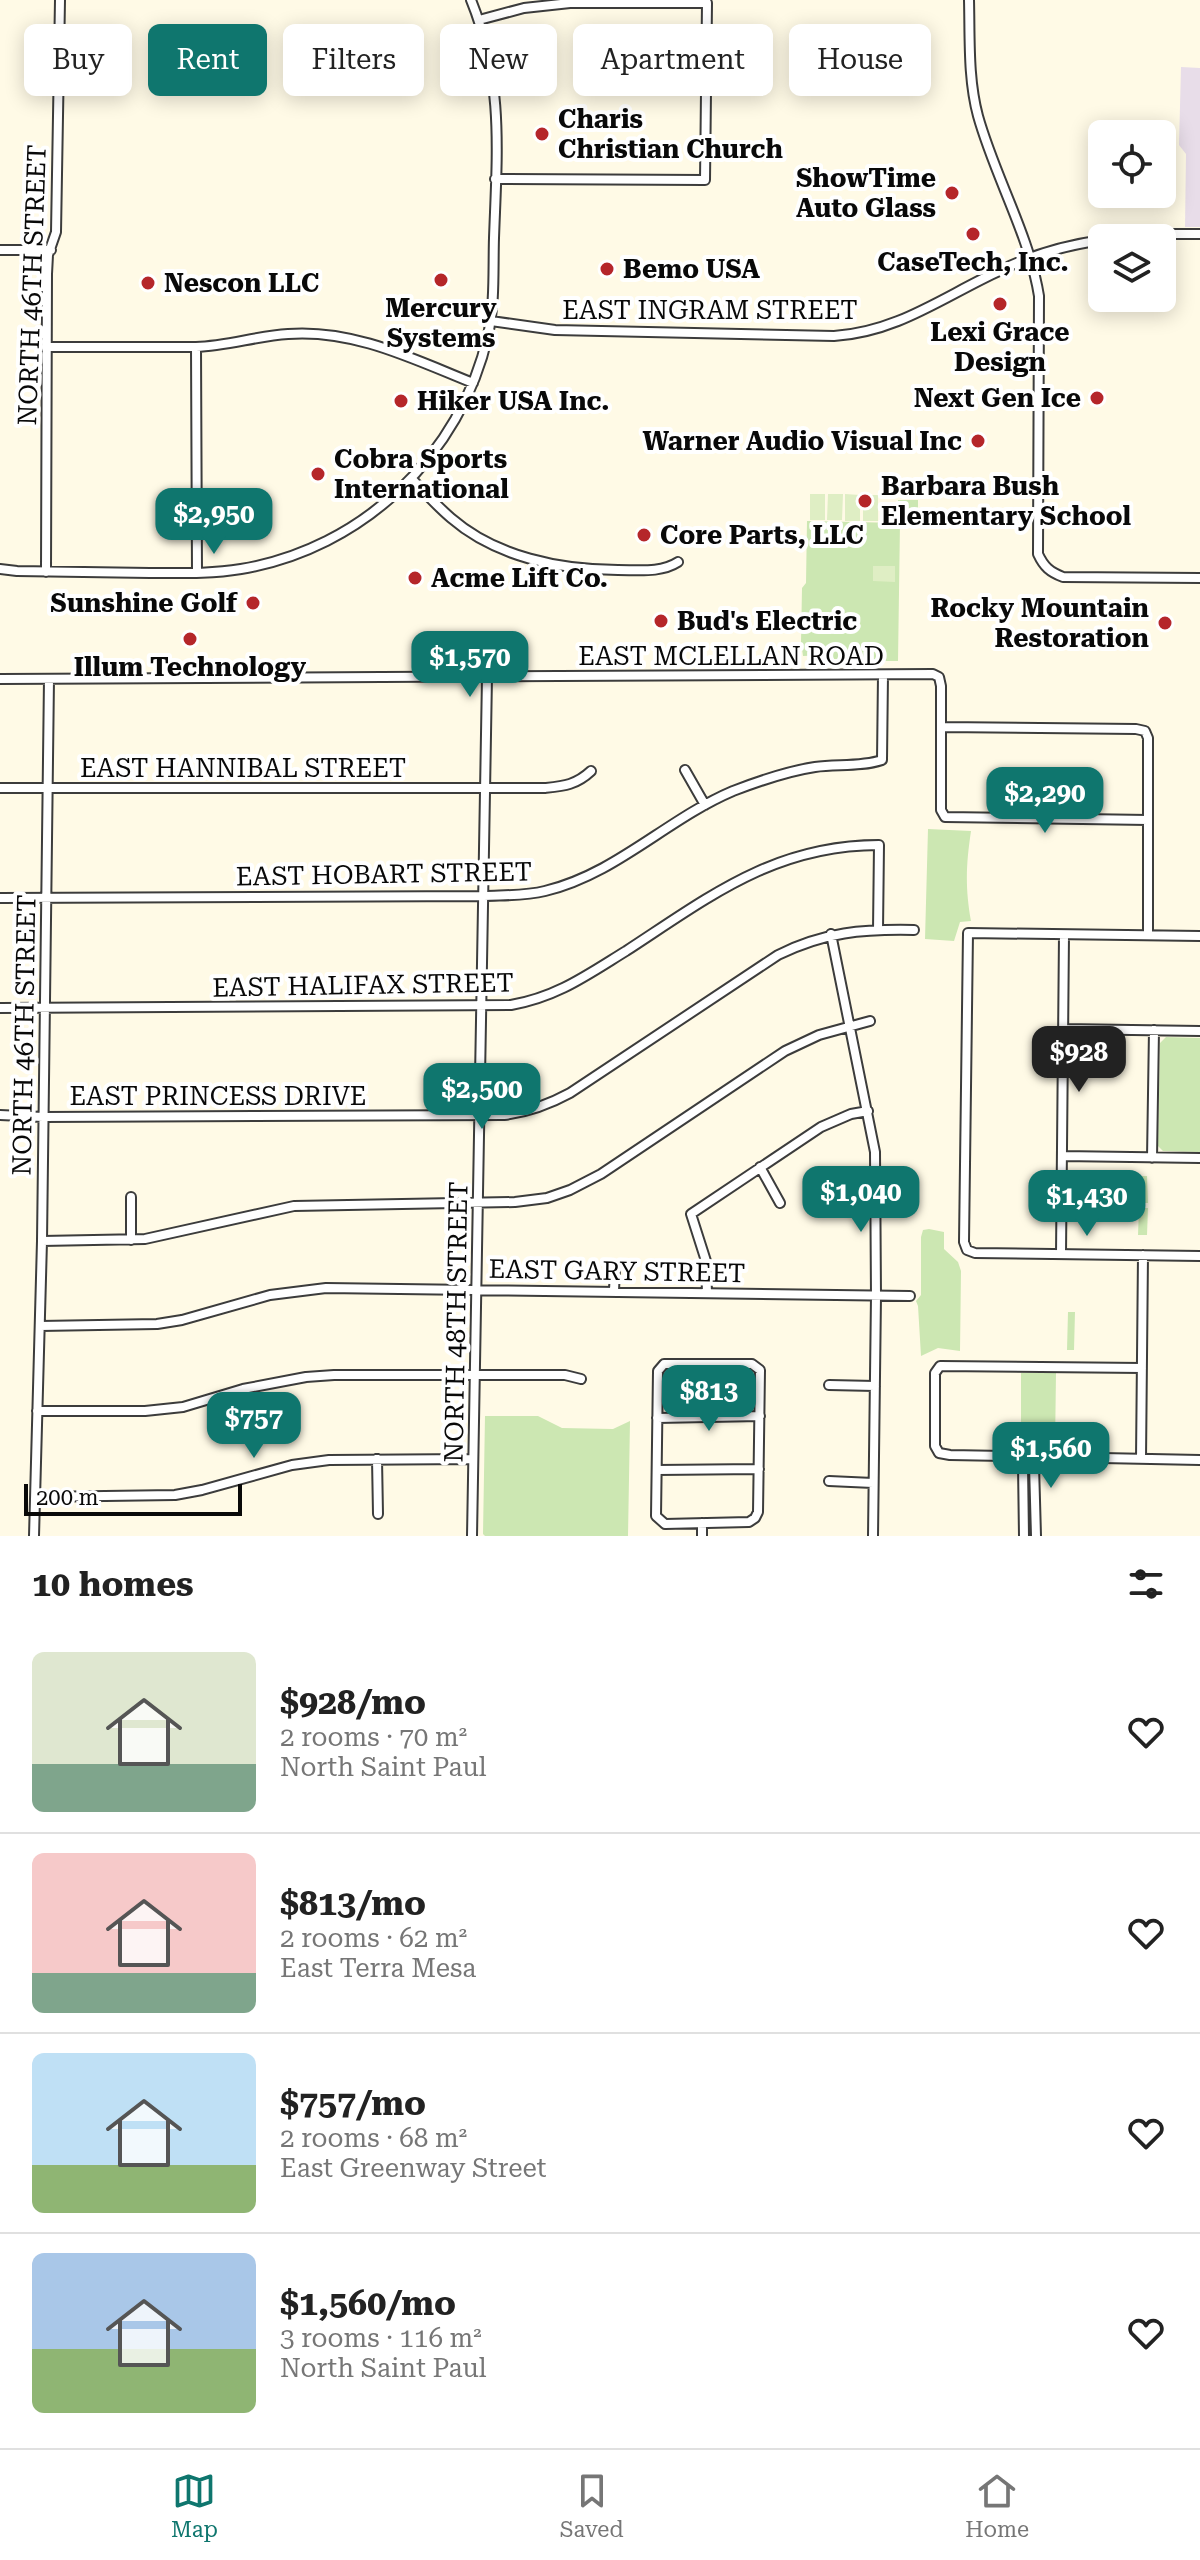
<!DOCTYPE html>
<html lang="en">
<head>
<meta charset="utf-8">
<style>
  body { margin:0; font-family:"Roboto Serif",serif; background:#f6f6f6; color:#222; height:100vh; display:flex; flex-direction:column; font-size:30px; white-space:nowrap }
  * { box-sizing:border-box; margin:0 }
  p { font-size:26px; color:#767676 }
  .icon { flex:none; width:44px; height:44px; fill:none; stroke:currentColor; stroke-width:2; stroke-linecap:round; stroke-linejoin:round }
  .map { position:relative; height:1536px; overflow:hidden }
  .details { display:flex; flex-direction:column; background:#fff; flex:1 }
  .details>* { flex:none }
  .banner { position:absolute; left:24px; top:24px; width:1152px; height:72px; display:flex; gap:16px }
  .fabs { position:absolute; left:1088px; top:120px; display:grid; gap:16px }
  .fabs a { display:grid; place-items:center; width:88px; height:88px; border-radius:12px; background:#fff; box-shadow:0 4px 20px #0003; font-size:40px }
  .scale { position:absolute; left:24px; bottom:20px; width:218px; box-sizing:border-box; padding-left:8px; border:4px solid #090909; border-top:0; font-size:22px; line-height:28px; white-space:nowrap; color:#090909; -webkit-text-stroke:6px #fff; paint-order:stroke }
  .price { position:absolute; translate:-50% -68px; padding:0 18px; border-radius:16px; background:#0f766e; color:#fff; font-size:26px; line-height:52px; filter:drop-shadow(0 2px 4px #0008) }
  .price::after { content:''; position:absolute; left:50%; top:48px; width:24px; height:18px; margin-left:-12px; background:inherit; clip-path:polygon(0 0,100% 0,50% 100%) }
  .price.current { background:#222; color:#fff }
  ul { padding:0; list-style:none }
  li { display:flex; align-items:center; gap:24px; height:200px; padding:0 32px }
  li+li { border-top:2px solid #e0e0e0 }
  li span { display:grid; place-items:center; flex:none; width:224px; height:160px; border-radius:12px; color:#555 }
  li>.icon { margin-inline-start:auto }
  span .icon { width:96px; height:96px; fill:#fffc; stroke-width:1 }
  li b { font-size:34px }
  h2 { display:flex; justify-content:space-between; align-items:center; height:96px; padding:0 32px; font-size:34px }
  .chip { padding:0 28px; border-radius:12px; background:#fff; box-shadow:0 4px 20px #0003; font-size:28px; line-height:72px }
  .chip.current { background:#0f766e; color:#fff }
  .tabs { display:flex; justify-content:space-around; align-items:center; height:112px; border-top:2px solid #e0e0e0; background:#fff; font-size:22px; color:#767676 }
  .tabs a { display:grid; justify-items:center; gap:4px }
  .tabs .current { color:#0f766e }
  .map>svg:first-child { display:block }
  .industrial { fill:#e8dde9 }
  .green { fill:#cce7b2 }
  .pitch { fill:#dfeec4 }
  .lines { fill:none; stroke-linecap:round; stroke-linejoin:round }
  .minor-casing { stroke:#3c3c3c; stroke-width:12 }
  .minor { stroke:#fff; stroke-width:8 }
  .poi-dot { fill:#b5262a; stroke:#fff; stroke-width:3 }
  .labels { text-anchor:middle; stroke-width:8; stroke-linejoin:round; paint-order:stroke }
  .poi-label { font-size:26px; font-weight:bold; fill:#090909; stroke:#fff; text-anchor:start }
  .street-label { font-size:26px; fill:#090909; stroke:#fff }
</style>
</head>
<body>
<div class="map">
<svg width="1200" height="1536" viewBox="0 0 1200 1536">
  <rect width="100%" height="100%" fill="#fffae6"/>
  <!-- industrial -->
  <path class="industrial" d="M1181 67 1200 68V227H1185L1186 154 1179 145Z"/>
  <!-- green -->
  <path class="green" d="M898 500H918V523H903L898 514Z
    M807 521 900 523 898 661H852L850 659H834L830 655 803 656 801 642 802 588 806 583Z
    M928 829 971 831C966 865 965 887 971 921L960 922 954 941 925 939Z
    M1166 1037 1200 1038V1152L1163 1151 1158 1146 1160 1043Z
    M1138 1176H1147L1148 1203H1138Z
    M1139 1208H1148L1147 1235H1138Z
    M929 1229 944 1232V1249L958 1262 961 1271 960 1351 938 1348 921 1356 918 1306 916 1301 921 1295V1237L923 1230Z
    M1068 1312H1075L1074 1350H1067Z
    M1021 1373H1056L1055 1448H1021Z
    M485 1416H538L562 1428 613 1429 630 1421 628 1536H485L483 1534Z"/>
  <!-- pitch -->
  <path class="pitch" d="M810 494H825V520H810Z
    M828 494H843L842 520H827Z
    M845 494 860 495V521H845Z
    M863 495H878V521H863Z
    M873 566H895V582L873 581Z"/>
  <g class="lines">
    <defs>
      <path id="minor" d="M969 0C970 39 968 79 978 116 995 177 1029 234 1039 296L1038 554C1044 567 1050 572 1063 577L1200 578
        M479 20 524 8 570 3H707L705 180 495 179
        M1113 238 1147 234H1200
        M0 250H51
        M491 321 555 330 834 336C898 332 944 296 1001 270 1032 255 1067 245 1102 240
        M46 347H196C227 346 257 336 288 334 354 329 413 359 473 383
        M196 347 197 573
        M412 479C424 492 437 506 451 518 496 557 560 570 618 570 639 570 661 573 678 562
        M0 569 17 571C61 572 106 572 150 573 180 573 211 574 241 569 362 549 461 455 488 335 495 303 493 270 494 238 497 153 504 81 471 0
        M46 572 47 274 48 255 56 232 60 0
        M0 679 933 674 939 677 941 686V810L945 817 1148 820
        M942 727 1136 729 1145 731 1148 738V935
        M685 770 705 805
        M0 788H545C564 786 576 785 591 771
        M0 898 484 896C504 895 525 896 545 891 616 874 667 819 733 791 759 781 788 771 815 767 837 764 861 767 882 760L883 675
        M831 934 875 1152 876 1296 873 1536
        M1200 936 968 933 964 1242 967 1250 975 1253 1200 1256
        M0 1008 511 1005C557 997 587 975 626 951 709 897 774 845 879 845L878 930
        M1064 1029 1200 1031
        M0 1115 43 1117 504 1115C529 1112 548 1105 570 1093L778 955C824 932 863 929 914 930
        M1062 1156 1200 1158
        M1152 1158 1154 1030
        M760 1167 780 1203
        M131 1197V1240
        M42 1241 145 1239 294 1206 515 1202 547 1198 570 1190 601 1174 785 1051 819 1035 870 1021
        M1061 1254 1064 935
        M614 1291 615 1269
        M707 1293 706 1261 691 1214 821 1127 851 1114 868 1111
        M40 1326 157 1324 182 1320 270 1295 326 1288 910 1296
        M664 1364H752L760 1370 758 1512 755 1518 749 1522 665 1524 656 1516 658 1371Z
        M1142 1368 940 1366 935 1373V1446L939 1453 950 1455 1200 1460
        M829 1385 875 1386
        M37 1411H145L183 1407 243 1389 306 1377 334 1375H565L581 1379
        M657 1418 760 1416
        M1028 1457 1034 1465 1036 1536
        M377 1459 378 1514
        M1141 1459 1143 1255
        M657 1470 759 1469
        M829 1481 873 1483
        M35 1497 175 1495 202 1490 292 1465 329 1460 473 1459
        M702 1523V1536
        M34 1536 42 1241 49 679
        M472 1536 487 677
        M1024 1536 1023 1466 1028 1457"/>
    </defs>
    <!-- minor casing -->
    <use href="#minor" class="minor-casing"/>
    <!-- minor -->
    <use href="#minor" class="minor"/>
  </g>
  <!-- markers -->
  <g class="poi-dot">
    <circle cx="542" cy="134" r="8"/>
    <circle cx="952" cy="193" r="8"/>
    <circle cx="973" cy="234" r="8"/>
    <circle cx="607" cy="269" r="8"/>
    <circle cx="441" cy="280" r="8"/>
    <circle cx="148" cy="283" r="8"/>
    <circle cx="1000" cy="304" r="8"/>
    <circle cx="1097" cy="398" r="8"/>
    <circle cx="401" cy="401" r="8"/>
    <circle cx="978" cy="441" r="8"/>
    <circle cx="318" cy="474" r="8"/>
    <circle cx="865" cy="501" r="8"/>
    <circle cx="644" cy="535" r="8"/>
    <circle cx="415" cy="578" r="8"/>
    <circle cx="253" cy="603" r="8"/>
    <circle cx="661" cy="621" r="8"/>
    <circle cx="1165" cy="623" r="8"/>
    <circle cx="190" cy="639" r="8"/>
  </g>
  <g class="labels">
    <!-- poi labels -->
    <g class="poi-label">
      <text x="558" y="128">Charis<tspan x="558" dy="30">Christian Church</tspan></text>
      <text x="936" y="187" text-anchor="end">ShowTime<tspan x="936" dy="30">Auto Glass</tspan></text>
      <text x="973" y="271" text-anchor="middle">CaseTech, Inc.</text>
      <text x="623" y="278">Bemo USA</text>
      <text x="164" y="292">Nescon LLC</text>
      <text x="441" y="317" text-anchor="middle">Mercury<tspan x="441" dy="30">Systems</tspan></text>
      <text x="1000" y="341" text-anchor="middle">Lexi Grace<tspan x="1000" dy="30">Design</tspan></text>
      <text x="1081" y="407" text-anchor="end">Next Gen Ice</text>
      <text x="417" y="410">Hiker USA Inc.</text>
      <text x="962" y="450" text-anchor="end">Warner Audio Visual Inc</text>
      <text x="334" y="468">Cobra Sports<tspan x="334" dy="30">International</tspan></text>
      <text x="881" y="495">Barbara Bush<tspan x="881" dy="30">Elementary School</tspan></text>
      <text x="660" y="544">Core Parts, LLC</text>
      <text x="431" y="587">Acme Lift Co.</text>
      <text x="237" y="612" text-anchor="end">Sunshine Golf</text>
      <text x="1149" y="617" text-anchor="end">Rocky Mountain<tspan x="1149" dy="30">Restoration</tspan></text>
      <text x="677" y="630">Bud's Electric</text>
      <text x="190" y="676" text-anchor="middle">Illum Technology</text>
    </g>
    <!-- street labels -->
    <g class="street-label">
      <text transform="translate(32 285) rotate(-88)" y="9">NORTH 46TH STREET</text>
      <text x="710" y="319">EAST INGRAM STREET</text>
      <text x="731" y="665">EAST MCLELLAN ROAD</text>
      <text x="243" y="777">EAST HANNIBAL STREET</text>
      <text transform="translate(384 874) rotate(-1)" y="9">EAST HOBART STREET</text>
      <text transform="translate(363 985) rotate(-1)" y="9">EAST HALIFAX STREET</text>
      <text transform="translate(24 1035) rotate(-89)" y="9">NORTH 46TH STREET</text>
      <text x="218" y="1105">EAST PRINCESS DRIVE</text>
      <text transform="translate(617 1271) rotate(1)" y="9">EAST GARY STREET</text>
      <text transform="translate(456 1322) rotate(-89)" y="9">NORTH 48TH STREET</text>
    </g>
  </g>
</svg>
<div class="fabs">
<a><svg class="icon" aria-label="locate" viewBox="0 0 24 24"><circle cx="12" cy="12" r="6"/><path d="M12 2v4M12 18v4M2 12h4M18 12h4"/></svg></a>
<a><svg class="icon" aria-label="layers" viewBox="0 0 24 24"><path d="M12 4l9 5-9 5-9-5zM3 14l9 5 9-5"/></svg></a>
</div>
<div class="scale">200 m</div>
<b class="price" style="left:214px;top:556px">$2,950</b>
<b class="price" style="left:470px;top:699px">$1,570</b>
<b class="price" style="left:1045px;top:835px">$2,290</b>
<b class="price current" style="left:1079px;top:1094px">$928</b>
<b class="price" style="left:482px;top:1131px">$2,500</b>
<b class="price" style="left:861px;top:1234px">$1,040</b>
<b class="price" style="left:1087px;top:1238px">$1,430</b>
<b class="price" style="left:709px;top:1433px">$813</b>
<b class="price" style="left:254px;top:1460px">$757</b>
<b class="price" style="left:1051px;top:1490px">$1,560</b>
<div class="banner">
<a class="chip">Buy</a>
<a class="chip current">Rent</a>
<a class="chip">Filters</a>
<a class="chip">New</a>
<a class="chip">Apartment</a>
<a class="chip">House</a>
</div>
</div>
<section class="details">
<h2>10 homes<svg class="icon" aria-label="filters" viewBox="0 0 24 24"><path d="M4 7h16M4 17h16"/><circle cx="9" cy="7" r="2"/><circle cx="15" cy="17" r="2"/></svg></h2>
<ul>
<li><span style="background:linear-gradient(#dfe7d0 70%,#7fa58c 0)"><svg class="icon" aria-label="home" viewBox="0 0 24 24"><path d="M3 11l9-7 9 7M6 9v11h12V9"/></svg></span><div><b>$928/mo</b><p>2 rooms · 70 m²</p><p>North Saint Paul</p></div><svg class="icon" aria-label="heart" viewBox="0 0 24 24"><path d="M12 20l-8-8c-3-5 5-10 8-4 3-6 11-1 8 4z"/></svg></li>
<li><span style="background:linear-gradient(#f6c9c9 75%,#7fa58c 0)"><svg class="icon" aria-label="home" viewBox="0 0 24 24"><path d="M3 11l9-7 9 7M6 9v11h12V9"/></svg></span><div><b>$813/mo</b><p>2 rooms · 62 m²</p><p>East Terra Mesa</p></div><svg class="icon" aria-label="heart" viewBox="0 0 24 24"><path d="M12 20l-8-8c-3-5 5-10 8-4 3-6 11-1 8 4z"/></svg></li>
<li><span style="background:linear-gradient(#bfe0f5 70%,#8fb573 0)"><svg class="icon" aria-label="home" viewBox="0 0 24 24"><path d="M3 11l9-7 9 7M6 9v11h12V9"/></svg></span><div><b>$757/mo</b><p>2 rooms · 68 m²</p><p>East Greenway Street</p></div><svg class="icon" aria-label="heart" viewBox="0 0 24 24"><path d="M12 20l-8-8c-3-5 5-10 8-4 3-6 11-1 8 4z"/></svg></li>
<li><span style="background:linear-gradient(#a9c7e8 60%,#8fb573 0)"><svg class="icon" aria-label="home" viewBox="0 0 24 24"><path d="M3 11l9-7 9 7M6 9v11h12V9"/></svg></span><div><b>$1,560/mo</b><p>3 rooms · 116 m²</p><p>North Saint Paul</p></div><svg class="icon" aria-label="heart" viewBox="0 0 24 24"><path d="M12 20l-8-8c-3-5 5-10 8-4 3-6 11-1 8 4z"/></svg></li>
</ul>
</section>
<nav class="tabs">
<a class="current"><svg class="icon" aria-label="map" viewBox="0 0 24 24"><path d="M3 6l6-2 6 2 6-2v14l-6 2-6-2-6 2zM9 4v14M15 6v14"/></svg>Map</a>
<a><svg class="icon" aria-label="saved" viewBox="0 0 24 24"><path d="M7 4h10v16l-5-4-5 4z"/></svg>Saved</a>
<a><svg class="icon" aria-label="home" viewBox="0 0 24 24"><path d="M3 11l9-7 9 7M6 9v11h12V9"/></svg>Home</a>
</nav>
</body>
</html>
